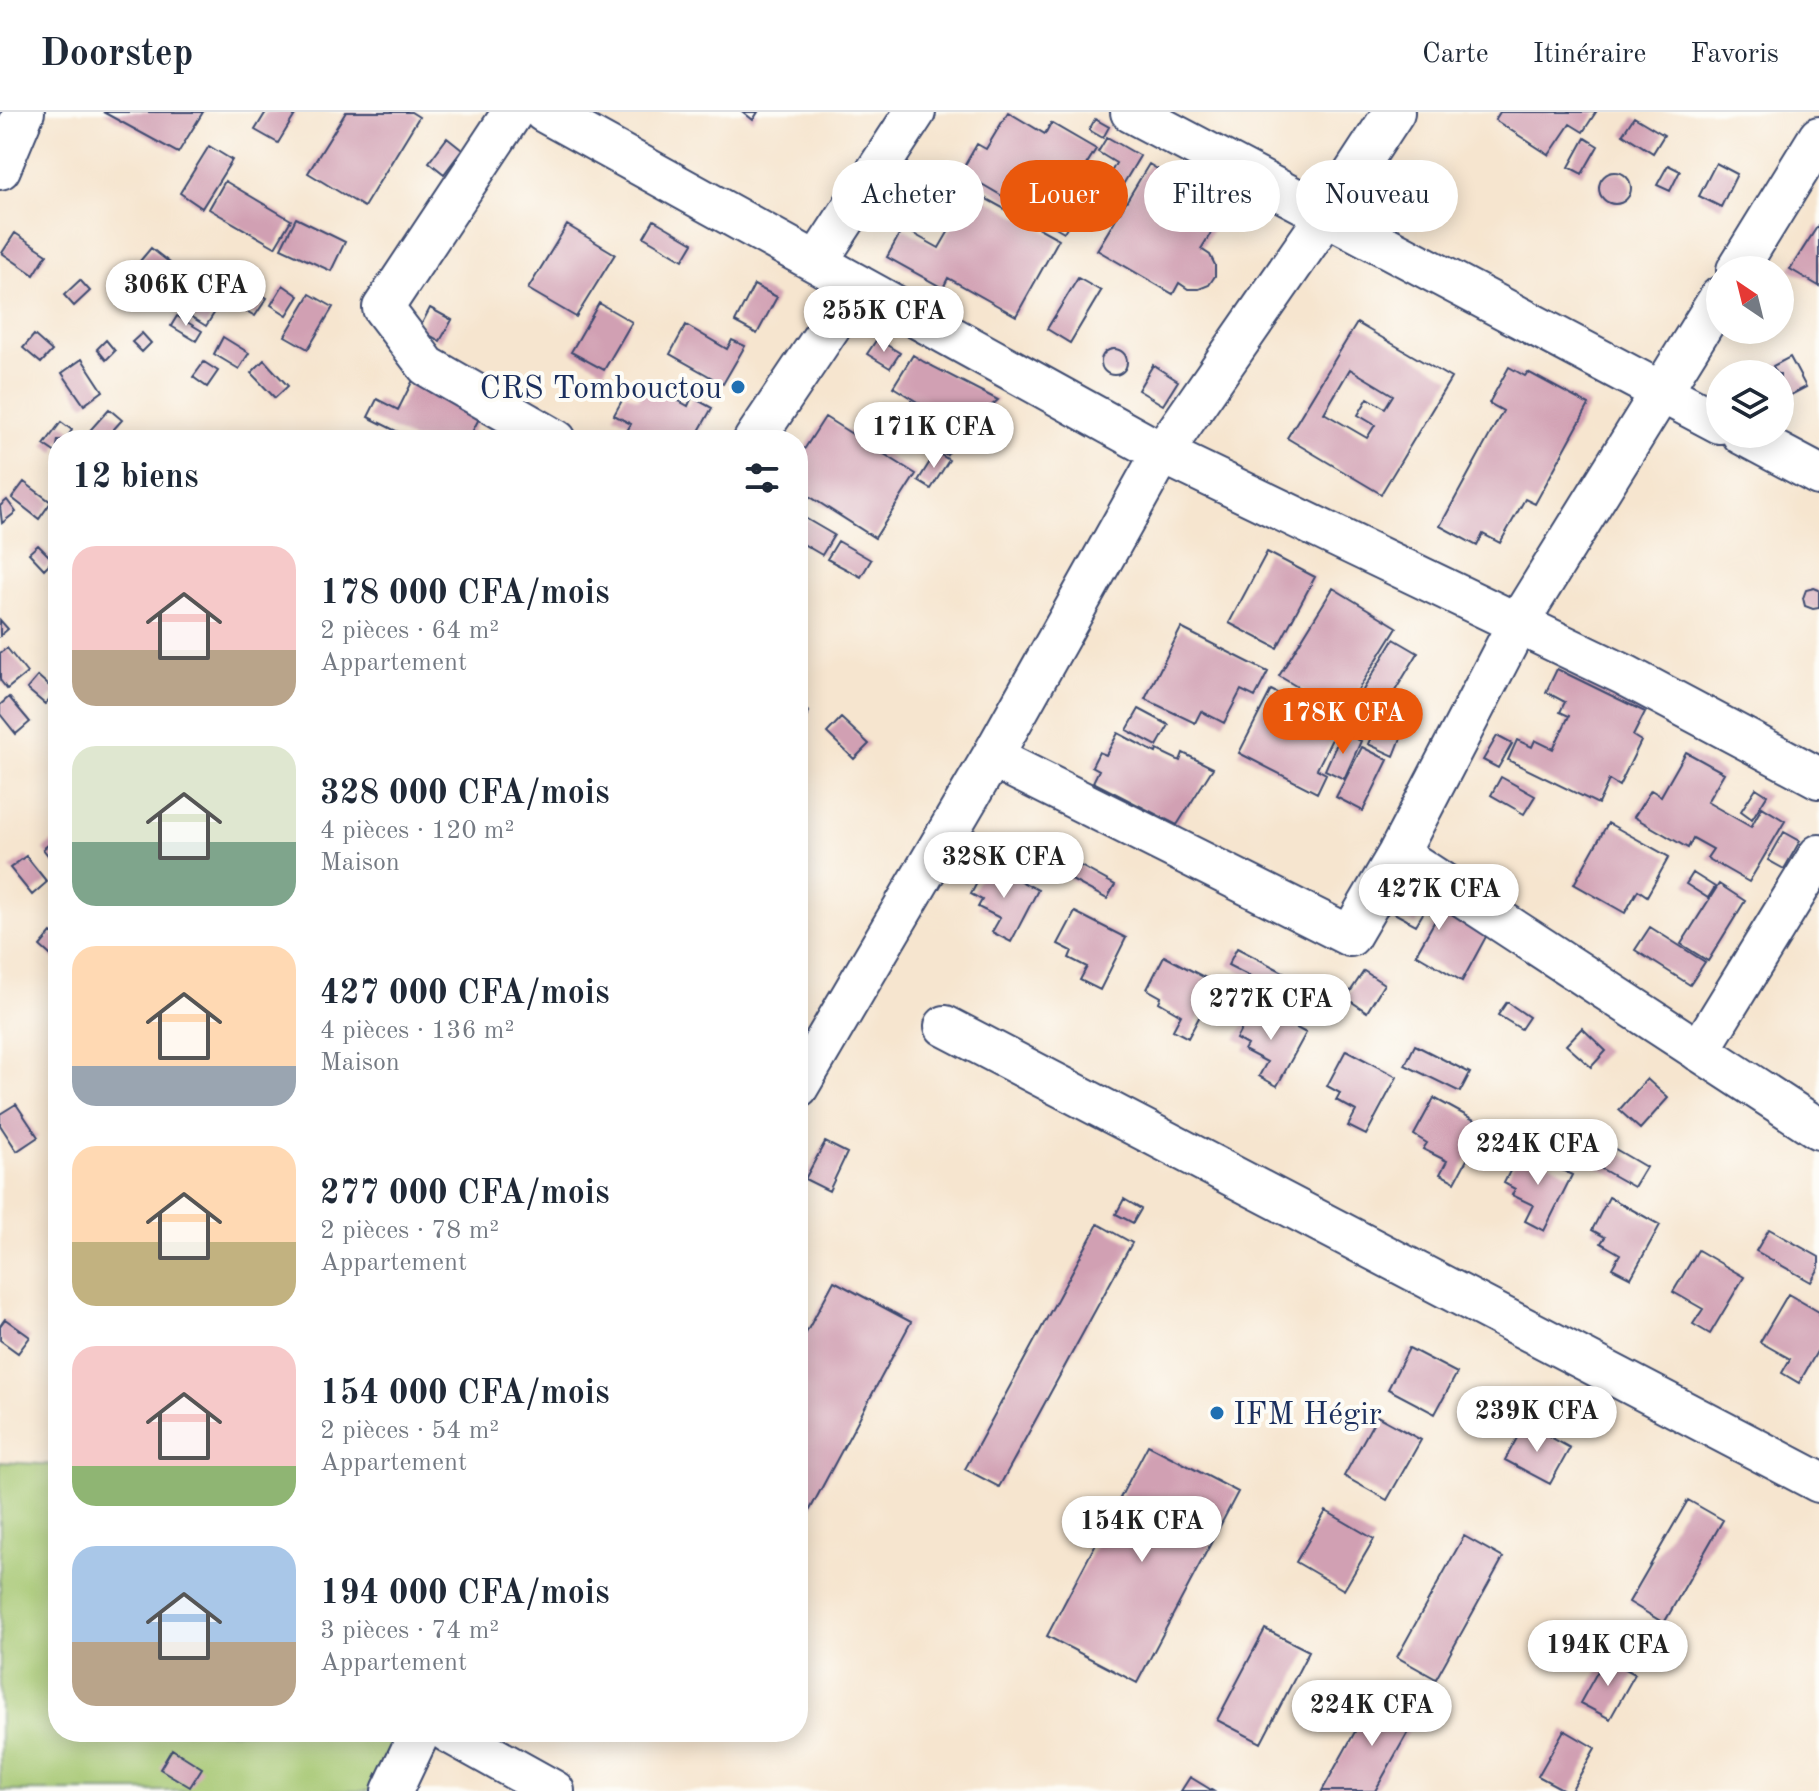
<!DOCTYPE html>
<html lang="fr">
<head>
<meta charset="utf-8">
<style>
  body { margin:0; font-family:"Old Standard TT",serif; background:#f6f6f7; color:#1f2937; height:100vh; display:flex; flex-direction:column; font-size:30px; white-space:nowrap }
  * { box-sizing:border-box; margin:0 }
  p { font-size:26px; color:#747a83 }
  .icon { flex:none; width:44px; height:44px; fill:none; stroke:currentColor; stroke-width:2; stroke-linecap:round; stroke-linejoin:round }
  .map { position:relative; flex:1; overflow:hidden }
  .drawer { position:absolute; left:48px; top:318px; width:760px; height:1312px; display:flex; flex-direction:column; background:#fff; border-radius:32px; box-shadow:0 4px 20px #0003 }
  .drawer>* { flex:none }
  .guide { position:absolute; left:832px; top:48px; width:760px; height:72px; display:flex; gap:16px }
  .needle { width:52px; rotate:325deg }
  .buttons { position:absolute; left:1706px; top:144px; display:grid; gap:16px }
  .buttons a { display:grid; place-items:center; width:88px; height:88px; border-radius:50%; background:#fff; box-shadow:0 4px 20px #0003; font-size:40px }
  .price { position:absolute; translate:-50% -68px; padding:0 18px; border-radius:28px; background:#fff; color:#222; font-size:26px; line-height:52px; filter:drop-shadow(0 2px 4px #0008) }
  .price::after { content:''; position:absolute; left:50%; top:48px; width:24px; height:18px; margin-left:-12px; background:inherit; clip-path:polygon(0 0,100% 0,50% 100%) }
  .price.active { background:#ea580c; color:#fff }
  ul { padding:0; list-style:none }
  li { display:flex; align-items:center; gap:24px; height:200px; padding:0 24px }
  li span { display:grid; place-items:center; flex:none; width:224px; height:160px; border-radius:24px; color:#555 }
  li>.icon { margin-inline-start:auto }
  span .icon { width:96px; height:96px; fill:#fffc; stroke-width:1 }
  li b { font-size:34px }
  h2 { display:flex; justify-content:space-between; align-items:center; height:96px; padding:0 24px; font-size:34px }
  .pill { padding:0 28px; border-radius:36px; background:#fff; box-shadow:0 4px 20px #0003; font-size:28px; line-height:72px }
  .pill.active { background:#ea580c; color:#fff }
  header { display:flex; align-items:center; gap:48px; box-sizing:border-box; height:112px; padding:0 40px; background:#fff; border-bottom:2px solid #e0e1e3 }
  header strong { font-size:38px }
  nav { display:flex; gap:44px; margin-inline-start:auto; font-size:28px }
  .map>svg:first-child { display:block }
  .green { fill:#a4c66f; stroke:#607a66; stroke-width:2 }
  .building { fill:#d1a0b3; fill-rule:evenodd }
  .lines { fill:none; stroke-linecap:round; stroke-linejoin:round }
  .street-casing { stroke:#3c4a6f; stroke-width:44 }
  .street { stroke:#fff; stroke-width:40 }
  .poi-dot { fill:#1f6fb2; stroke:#fdfcf7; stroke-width:3 }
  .labels { text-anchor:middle; stroke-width:8; stroke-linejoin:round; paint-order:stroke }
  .poi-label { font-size:32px; fill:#1b2f5e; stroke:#fdfcf7; text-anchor:end }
</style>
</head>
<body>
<header>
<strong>Doorstep</strong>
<nav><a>Carte</a><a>Itinéraire</a><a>Favoris</a></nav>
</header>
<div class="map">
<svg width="1819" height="1679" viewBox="0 0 1819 1679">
  <rect width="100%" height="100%" fill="#fdfcf7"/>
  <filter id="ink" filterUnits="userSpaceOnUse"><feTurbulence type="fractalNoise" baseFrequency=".0125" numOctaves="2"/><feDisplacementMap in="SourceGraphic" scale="16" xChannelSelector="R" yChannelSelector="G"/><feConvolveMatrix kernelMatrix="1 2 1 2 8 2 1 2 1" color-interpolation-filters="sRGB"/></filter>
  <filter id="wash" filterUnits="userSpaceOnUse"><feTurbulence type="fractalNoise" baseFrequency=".006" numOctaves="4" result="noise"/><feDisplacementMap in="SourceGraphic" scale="32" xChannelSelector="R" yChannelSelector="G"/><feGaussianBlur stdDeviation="1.8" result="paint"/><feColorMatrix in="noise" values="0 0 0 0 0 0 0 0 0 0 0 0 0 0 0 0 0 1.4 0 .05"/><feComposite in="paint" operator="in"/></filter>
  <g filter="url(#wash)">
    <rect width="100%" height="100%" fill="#f6e5cf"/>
    <!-- green -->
    <path class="green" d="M0 1350 58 1353V1620H426L397 1679H0Z"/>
    <g id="blocks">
      <!-- building -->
      <path class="building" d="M103 0H203L178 41Z
        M266 0H289L295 3 278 31 255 18Z
        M346 0H411L419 5 364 95 308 61Z
        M743 0H758L753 8Z
        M1008 0 1045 22 1051 11 1096 37 1068 82 1082 90 1064 120 961 60 977 32 986 37Z
        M1500 0H1596L1583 20 1570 12 1549 43 1495 8Z
        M1634 5 1664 23 1653 41 1623 22Z
        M1095 7 1109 15 1103 26 1089 18Z
        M1107 25 1140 44 1118 81 1104 73 1116 51 1098 40Z
        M447 26 462 38 444 62 429 50Z
        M1585 26 1598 34 1582 62 1569 55Z
        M209 34 232 48 202 96 180 81Z
        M1716 51 1737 62 1721 95 1699 84Z
        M1149 52 1225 98 1201 137 1210 143 1215 153V164L1209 173 1199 177H1188L1179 171 1173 182 1097 138Z
        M1668 53 1680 59 1670 79 1657 73Z
        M1599 76a16 16 0 1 1 32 0a16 16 0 1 1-32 0Z
        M1082 64 1115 83 1103 106 1086 97 1089 92 1072 82Z
        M225 69 291 108 275 135 209 97Z
        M972 79 1059 127 1016 204 948 166 943 176 887 145 903 116 939 136Z
        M1409 79 1429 88 1420 106 1400 96Z
        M296 106 345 130 331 159 281 136Z
        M654 108 693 131 683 148 644 125Z
        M1819 112V174L1790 157Z
        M567 113 615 142 576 205 528 177Z
        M15 121 47 142 34 163 2 141Z
        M151 136 170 151 138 190 119 174Z
        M1078 166 1101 179 1070 231 1047 217Z
        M80 168 90 179 74 194 64 183Z
        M283 173 299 184 287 203 271 193Z
        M754 173 777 185 757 222 735 210Z
        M256 178 267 186 255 204 243 197Z
        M178 179 187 185 179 197 170 191Z
        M204 182 220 192 206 214 190 204Z
        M310 182 333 195 308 237 285 224Z
        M599 191 632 210 604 258 571 240Z
        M430 196 452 208 440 229 419 217Z
        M177 204 202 219 196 229 171 214Z
        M1357 211 1451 266 1381 382 1287 326ZM1350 257 1393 283 1385 296 1368 286 1358 303 1375 313 1367 326 1324 301Z
        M686 213 727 237 732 228 745 234 723 272 670 242Z
        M142 221 151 231 142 240 132 230Z
        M34 223 52 239 41 251 23 236Z
        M223 225 249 241 239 257 214 242Z
        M877 227 900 241 890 256 867 242Z
        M106 228 115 239 106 248 97 237Z
        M1101 250a13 13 0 1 1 26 0a13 13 0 1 1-26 0Z
        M913 243 924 250 998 288 963 318 893 275Z
        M1790 245 1806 275 1789 284 1780 268V262H1777L1773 254Z
        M82 247 103 279 84 293 62 261Z
        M264 248 288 274 275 286 251 261Z
        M204 250 218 259 207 275 193 265Z
        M1153 253 1178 269 1163 293 1138 278Z
        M1509 255 1525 264 1528 260 1589 293 1535 392 1525 387 1500 431 1483 422 1477 434 1440 414 1503 299 1489 291Z
        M417 260 485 295 468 328H414L368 305 377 287 398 298Z
        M647 271 688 294 692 285 712 296 694 328H622L631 312 614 303 626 281 638 287Z
        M911 289 961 321 947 343 897 311Z
        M109 297 122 308 104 328H88L84 325Z
        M825 305 916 362 875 426 798 377V347Z
        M61 310 72 318 65 328H58L56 341 44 333Z
        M936 340 949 348 931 377 918 369Z
        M24 370 51 390 39 407 12 386Z
        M7 388 16 400 2 411 0 394Z
        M798 402 834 423 822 443 798 429Z
        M838 429 871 448 861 465 827 447Z
        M38 433 53 448 44 457 29 441Z
        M1267 440 1315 465 1277 536 1229 511Z
        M1333 476 1397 515 1343 602 1279 564Z
        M1814 476 1819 478V496L1813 497 1805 494 1803 486 1806 478Z
        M0 508 8 517 0 524Z
        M1181 516 1268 560 1255 585 1241 578 1224 611 1201 599 1195 611 1145 587Z
        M1394 527 1418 541 1384 597 1360 583Z
        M7 536 27 561 7 577 0 568V541Z
        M1557 557 1645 600 1633 624 1641 629 1619 674 1609 668 1598 692 1508 648 1517 628 1532 635 1535 628 1553 637 1569 604 1560 600 1565 590 1546 580Z
        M38 564 56 580 45 592 27 577Z
        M1271 578 1339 613 1317 657 1326 662 1317 681 1239 641Z
        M9 585 30 610 16 622 0 602V593Z
        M798 593 809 600 798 619Z
        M1139 597 1169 613 1157 634 1127 618Z
        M841 606 869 632 854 647 827 621Z
        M1378 610 1403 621 1394 644 1368 632Z
        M1342 620 1361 629 1344 667 1325 658Z
        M1118 621 1156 641 1157 638 1180 649 1183 641 1213 656 1177 713 1093 670 1099 658 1092 654 1099 640 1106 643Z
        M1497 624 1512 632 1498 656 1483 648Z
        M1362 635 1388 648 1363 699 1336 685Z
        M1686 640 1724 661 1707 690 1751 715 1762 695 1785 709 1749 770 1707 746 1713 737 1693 726 1688 736 1634 705 1651 678 1661 684Z
        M1501 665 1535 684 1524 702 1491 683Z
        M1756 676 1767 683 1752 707 1741 699Z
        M1608 711 1669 745 1647 784 1638 778 1625 801 1574 772Z
        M1784 720 1800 729 1784 757 1768 748Z
        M52 730 58 738V756L43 737Z
        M1059 742 1115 773 1107 787 1051 757Z
        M26 744 47 770 32 783 10 756Z
        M987 752 1038 778 1011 830 992 820 1000 806 978 795 982 788 971 782Z
        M1693 761 1715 775 1708 786 1686 772Z
        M1397 770 1488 821 1462 869 1416 842 1437 805 1425 798 1416 813 1383 795Z
        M1719 772 1745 789 1708 849 1681 832Z
        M1075 800 1126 826 1100 878 1080 868 1087 855 1069 846 1072 839 1058 832Z
        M1650 815 1705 850 1690 873 1635 838Z
        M51 821 58 827V850L40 834Z
        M1237 836 1285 861 1277 878 1228 853Z
        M1164 844 1217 872 1188 926 1173 918 1181 903 1159 890 1161 885 1147 877Z
        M1364 859 1384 872 1367 900 1346 886Z
        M1507 890 1529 905 1521 917 1498 903Z
        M1254 893 1306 921 1277 974 1259 964 1267 950 1244 938 1247 933 1236 927Z
        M1582 916 1606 939 1591 955 1566 933Z
        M1415 933 1470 961 1460 980 1405 953Z
        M1346 938 1397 965 1366 1023 1348 1014 1356 999 1336 988 1340 981 1327 974Z
        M1647 967 1668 986 1640 1017 1619 998Z
        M1434 986 1485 1014 1455 1070 1440 1062 1447 1049 1423 1037 1427 1031 1414 1023Z
        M16 992 38 1025 17 1039 0 1013V1002Z
        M1588 1021 1646 1055 1634 1075 1575 1042Z
        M825 1030 847 1041 829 1079 805 1067Z
        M1521 1037 1572 1063 1544 1119 1525 1109 1533 1093 1512 1083 1515 1077 1504 1071Z
        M1609 1085 1660 1113 1631 1166 1612 1156 1620 1142 1601 1131 1605 1125 1592 1118Z
        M1124 1087 1141 1097 1133 1111 1116 1102Z
        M1098 1112 1132 1131 999 1375 965 1357Z
        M1769 1117 1819 1145V1156L1811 1170 1756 1139Z
        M1698 1138 1744 1165 1710 1222 1693 1212 1703 1197 1673 1180Z
        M834 1169 911 1210 798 1420V1236Z
        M1788 1182 1819 1200V1236L1799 1271 1782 1261 1790 1247 1760 1230Z
        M5 1207 30 1225 18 1241 0 1228V1214Z
        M1409 1236 1457 1261 1435 1302 1388 1277Z
        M1377 1304 1421 1328 1387 1388 1344 1364Z
        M1525 1311 1570 1336 1550 1372 1505 1348Z
        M1148 1333 1238 1380 1137 1571 1047 1524Z
        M1688 1388 1723 1408 1664 1511 1629 1490Z
        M1326 1399 1374 1427 1344 1478 1296 1450Z
        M1464 1424 1503 1446 1436 1567 1397 1545Z
        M1265 1517 1309 1539 1261 1631 1217 1608Z
        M1605 1546 1635 1562 1610 1607 1580 1591Z
        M1376 1582 1417 1604 1375 1679H1322Z
        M1564 1618 1595 1636 1571 1679H1566L1538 1664Z
        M172 1637 202 1656 190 1675 160 1657Z
        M1190 1665 1213 1679H1181Z"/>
    </g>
  </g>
  <g filter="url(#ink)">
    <use href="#blocks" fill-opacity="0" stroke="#3c4a6f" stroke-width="2"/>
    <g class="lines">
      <defs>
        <path id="street" d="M513 0 383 196 427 254 556 328
          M544 0 1162 341 1625 563 1819 666
          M1131 0 1720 311
          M0 57 24 0
          M817 150 915 0
          M1737 158 1819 25
          M1742 322 1819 363
          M754 328 858 173
          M992 645 1350 824 1398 742 1518 511 1720 185
          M1398 742 1819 1017
          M945 914 1819 1370
          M1699 939 1819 743
          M798 975 992 645 1162 341 1326 104 1394 0
          M448 1620 554 1679
          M392 1679 420 1620"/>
      </defs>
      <!-- street casing -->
      <use href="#street" class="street-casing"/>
      <!-- street -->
      <use href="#street" class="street"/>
    </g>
  </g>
  <!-- markers -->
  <g class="poi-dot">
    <circle cx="738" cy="275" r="8"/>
    <circle cx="1217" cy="1301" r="8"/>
  </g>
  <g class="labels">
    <!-- poi labels -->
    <g class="poi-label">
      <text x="722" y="286">CRS Tombouctou</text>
      <text x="1233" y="1312" text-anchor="start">IFM Hégir</text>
    </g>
  </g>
</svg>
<div class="buttons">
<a><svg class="needle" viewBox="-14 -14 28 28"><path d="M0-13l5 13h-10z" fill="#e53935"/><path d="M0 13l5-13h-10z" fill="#747a83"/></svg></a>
<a><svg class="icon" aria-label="layers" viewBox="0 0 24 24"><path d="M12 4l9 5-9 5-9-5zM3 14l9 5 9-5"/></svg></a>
</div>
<b class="price" style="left:186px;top:216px">306K CFA</b>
<b class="price" style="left:884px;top:242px">255K CFA</b>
<b class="price" style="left:934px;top:358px">171K CFA</b>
<b class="price active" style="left:1343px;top:644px">178K CFA</b>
<b class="price" style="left:1004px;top:788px">328K CFA</b>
<b class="price" style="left:1439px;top:820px">427K CFA</b>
<b class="price" style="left:1271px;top:930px">277K CFA</b>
<b class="price" style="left:1538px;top:1075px">224K CFA</b>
<b class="price" style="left:1537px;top:1342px">239K CFA</b>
<b class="price" style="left:1142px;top:1452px">154K CFA</b>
<b class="price" style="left:1608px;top:1576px">194K CFA</b>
<b class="price" style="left:1372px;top:1636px">224K CFA</b>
<div class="guide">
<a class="pill">Acheter</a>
<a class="pill active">Louer</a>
<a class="pill">Filtres</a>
<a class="pill">Nouveau</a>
</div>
<section class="drawer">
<h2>12 biens<svg class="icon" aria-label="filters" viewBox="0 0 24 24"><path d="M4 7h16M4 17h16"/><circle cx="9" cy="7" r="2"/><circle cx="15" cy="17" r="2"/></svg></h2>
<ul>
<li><span style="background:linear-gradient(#f6c9c9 65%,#b9a48a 0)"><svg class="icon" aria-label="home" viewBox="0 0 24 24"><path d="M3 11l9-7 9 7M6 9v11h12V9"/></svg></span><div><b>178 000 CFA/mois</b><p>2 pièces · 64 m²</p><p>Appartement</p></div></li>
<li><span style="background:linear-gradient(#dfe7d0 60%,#7fa58c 0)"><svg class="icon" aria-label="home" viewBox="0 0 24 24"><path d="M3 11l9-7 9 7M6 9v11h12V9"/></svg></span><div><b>328 000 CFA/mois</b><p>4 pièces · 120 m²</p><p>Maison</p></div></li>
<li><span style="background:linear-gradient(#ffd9b3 75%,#9aa5b1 0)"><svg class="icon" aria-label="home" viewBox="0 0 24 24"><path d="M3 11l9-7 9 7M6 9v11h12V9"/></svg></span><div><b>427 000 CFA/mois</b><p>4 pièces · 136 m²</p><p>Maison</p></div></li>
<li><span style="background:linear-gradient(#ffd9b3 60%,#c2b280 0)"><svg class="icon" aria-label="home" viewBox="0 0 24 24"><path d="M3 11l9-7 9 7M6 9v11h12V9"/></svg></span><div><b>277 000 CFA/mois</b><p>2 pièces · 78 m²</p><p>Appartement</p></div></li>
<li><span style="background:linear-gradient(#f6c9c9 75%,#8fb573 0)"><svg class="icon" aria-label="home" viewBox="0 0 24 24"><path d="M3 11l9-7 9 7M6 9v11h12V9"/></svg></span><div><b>154 000 CFA/mois</b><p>2 pièces · 54 m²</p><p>Appartement</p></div></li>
<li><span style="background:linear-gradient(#a9c7e8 60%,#b9a48a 0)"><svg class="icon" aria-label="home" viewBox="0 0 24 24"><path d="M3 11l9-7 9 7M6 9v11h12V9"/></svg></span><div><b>194 000 CFA/mois</b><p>3 pièces · 74 m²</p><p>Appartement</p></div></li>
</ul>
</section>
</div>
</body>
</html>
